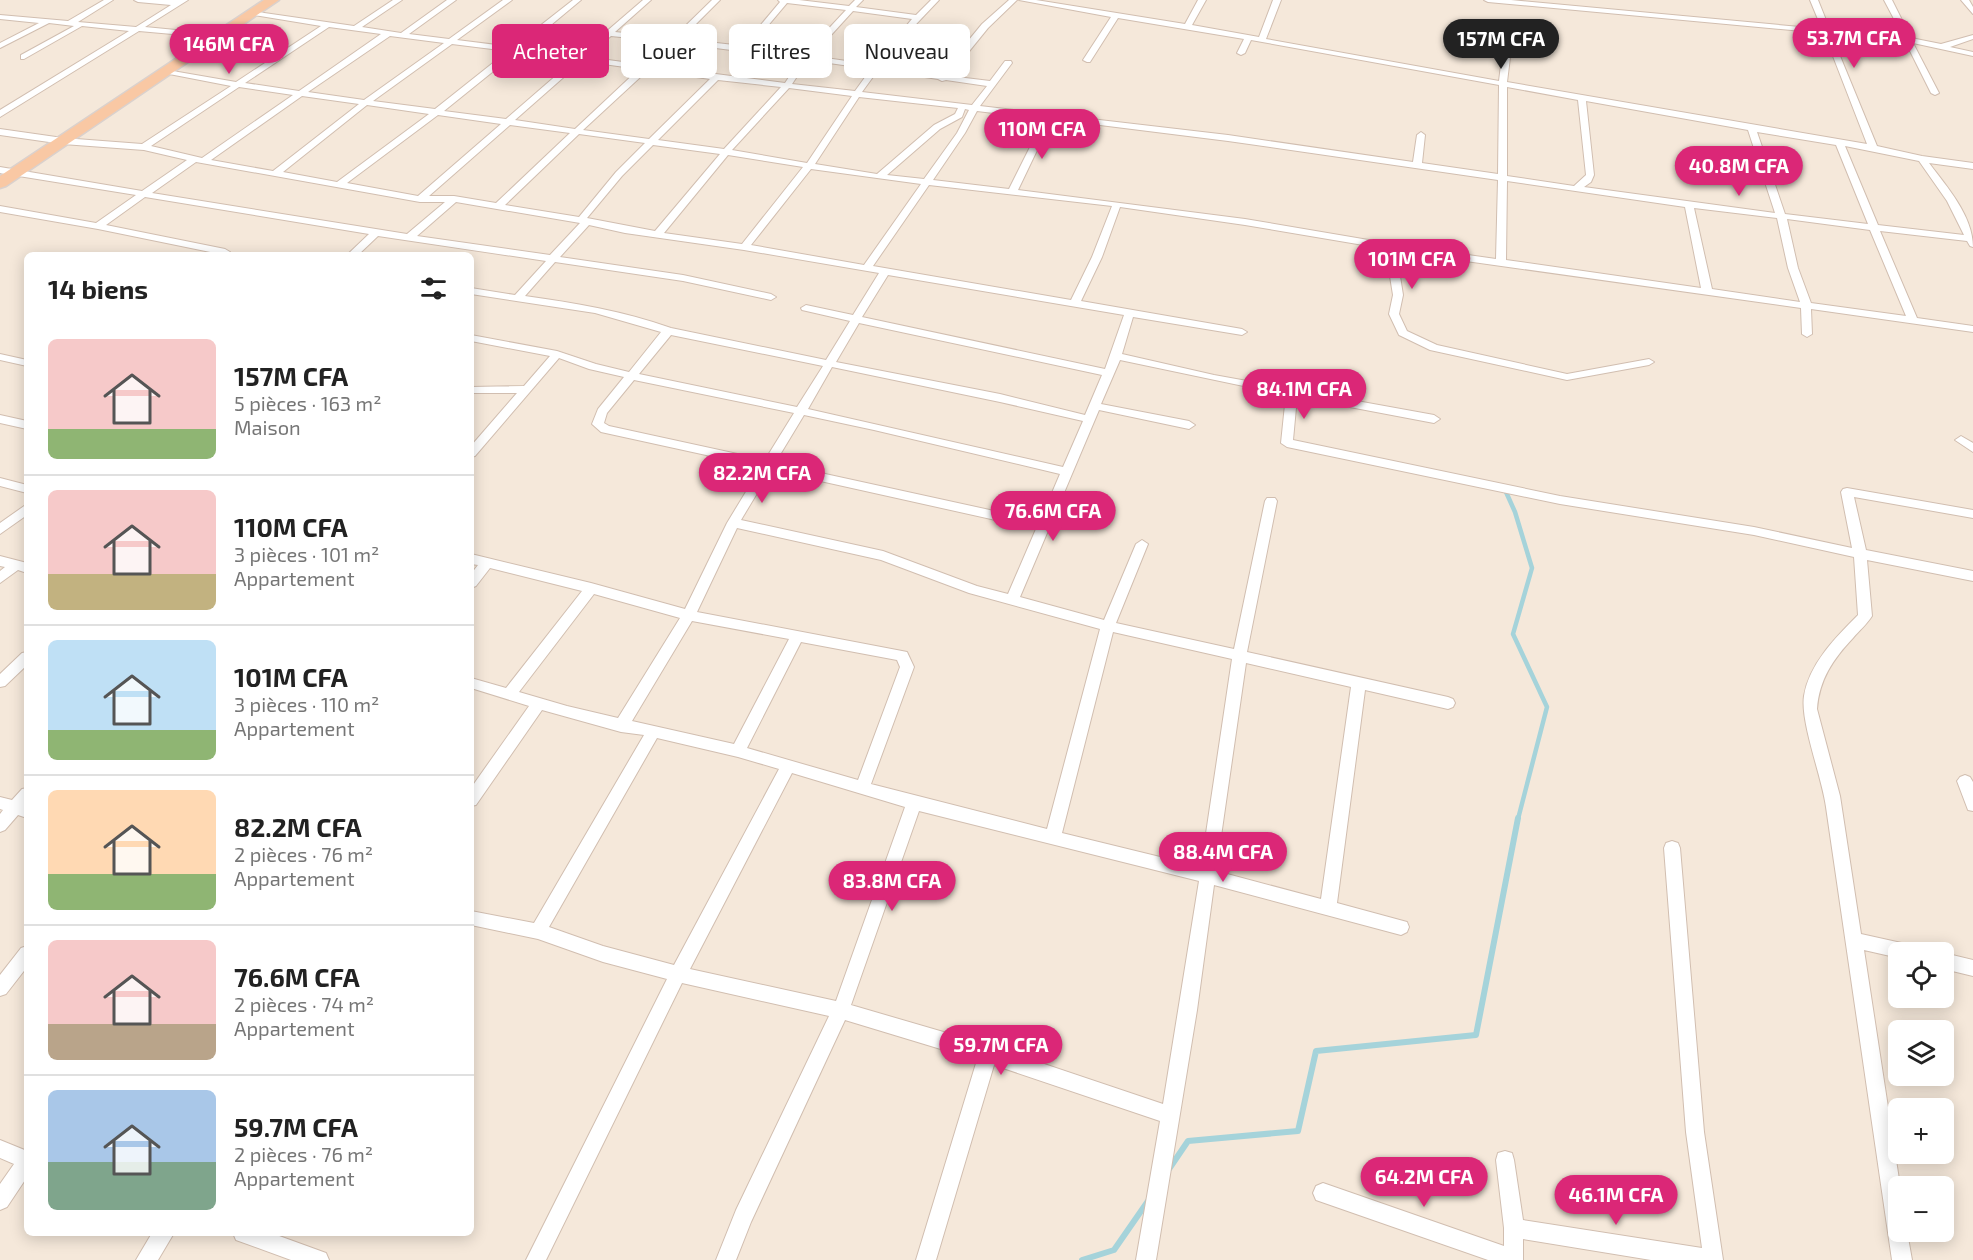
<!DOCTYPE html>
<html lang="fr">
<head>
<meta charset="utf-8">
<style>
  body { margin:0; font-family:"Exo 2",sans-serif; background:#f6f6f6; color:#222; height:100vh; display:flex; flex-direction:column; font-size:22px; white-space:nowrap }
  * { box-sizing:border-box; margin:0 }
  p { font-size:20px; color:#767676 }
  .icon { flex:none; width:33px; height:33px; fill:none; stroke:currentColor; stroke-width:2; stroke-linecap:round; stroke-linejoin:round }
  .map { position:relative; flex:1; overflow:hidden }
  .side { position:absolute; left:24px; top:252px; width:450px; height:984px; display:flex; flex-direction:column; background:#fff; border-radius:9px; box-shadow:0 3px 15px #0003 }
  .side>* { flex:none }
  .banner { position:absolute; left:492px; top:24px; width:570px; height:54px; display:flex; gap:12px }
  .tools { position:absolute; left:1888px; top:942px; display:grid; gap:12px }
  .tools a { display:grid; place-items:center; width:66px; height:66px; border-radius:9px; background:#fff; box-shadow:0 3px 15px #0003; font-size:30px }
  .price { position:absolute; translate:-50% -51px; padding:0 14px; border-radius:21px; background:#db2777; color:#fff; font-size:20px; line-height:39px; filter:drop-shadow(0 2px 3px #0008) }
  .price::after { content:''; position:absolute; left:50%; top:36px; width:18px; height:14px; margin-left:-9px; background:inherit; clip-path:polygon(0 0,100% 0,50% 100%) }
  .price.on { background:#222; color:#fff }
  ul { padding:0; list-style:none }
  li { display:flex; align-items:center; gap:18px; height:150px; padding:0 24px }
  li+li { border-top:2px solid #e0e0e0 }
  li span { display:grid; place-items:center; flex:none; width:168px; height:120px; border-radius:9px; color:#555 }
  li>.icon { margin-inline-start:auto }
  span .icon { width:72px; height:72px; fill:#fffc; stroke-width:1 }
  li b { font-size:26px }
  h2 { display:flex; justify-content:space-between; align-items:center; height:72px; padding:0 24px; font-size:26px }
  .chip { padding:0 21px; border-radius:9px; background:#fff; box-shadow:0 3px 15px #0003; font-size:21px; line-height:54px }
  .chip.on { background:#db2777; color:#fff }
  .map>svg:first-child { display:block }
  .residential { fill:#f5e8da; fill-rule:evenodd }
  .lines { fill:none; stroke-linecap:round; stroke-linejoin:round }
  .stream-far1 { stroke:#a5d3da; stroke-width:4.5 }
  .stream { stroke:#a5d3da; stroke-width:6 }
  .minor-casing { stroke:#d1beb0; stroke-width:2 }
  .trunk-casing { stroke:#dad1cd; stroke-width:3 }
  .minor { fill:#fff; fill-rule:evenodd }
  .trunk { fill:#f9c8a4; fill-rule:evenodd }
</style>
</head>
<body>
<div class="map">
<svg width="1973" height="1260" viewBox="0 0 1973 1260">
  <rect width="100%" height="100%" fill="#fdf6ec"/>
  <!-- residential -->
  <path class="residential" d="M0 0H1973V1260H0ZM27 255H471V1233H27ZM1899 952H1944V998H1899ZM1899 1030H1944V1076H1899ZM1899 1108H1944V1154H1899ZM1899 1186H1944V1232H1899Z"/>
  <g class="lines">
    <!-- stream-far1 -->
    <path class="stream-far1" d="M1506 492 1515 512 1532 568 1513 634 1547 707 1518 819"/>
    <!-- stream -->
    <path class="stream" d="M1169 1169 1188 1141 1298 1131 1316 1051 1476 1035 1518 818
      M1082 1260 1114 1250 1148 1201"/>
    <defs>
      <path id="minor" d="M104 0H113L78 22 136 27 171 5 138 2 134 0H188L145 27 217 34 221 36 217 38 139 31 0 117V110L129 31 82 26 24 59H21V55L74 26 49 23 0 48V43L39 23 0 19V15L68 21Z
        M393 0H402L362 27 401 33 447 0H456L409 34 449 39 503 0H512L457 40 513 47 573 0H581L551 25 607 31 643 0H651L615 32 673 38 712 0H720L681 39 743 46 780 2 778 0H799L849 6 855 0H863L856 7 916 15 931 0H939L902 39 881 66 941 74 982 24 1009 0H1017L988 28 949 76 990 81 1005 61H1011L1012 63 980 106 1228 135 1413 162 1417 135 1421 132 1425 135 1422 163 1498 174 1499 85 1251 40 1245 53 1241 55 1237 53 1244 39 1118 18 1090 62H1087L1083 60 1111 17 1019 0H1036L1185 24 1198 0H1206L1192 25 1259 37 1273 0H1281L1266 39 1499 81 1506 25 1510 23 1514 25 1507 82 1867 144 1824 33 1488 2 1484 0H1511L1822 29 1810 0H1818L1830 30 1903 36 1884 0H1892L1911 38 1941 44 1973 35V39L1950 47 1973 52V56L1913 43 1939 93 1935 95 1931 93 1905 41 1831 34 1877 146 1922 156 1973 163V169L1929 163C1947 187 1973 216 1973 247L1970 246 1967 241 1880 231 1917 318 1973 326V332L1811 309 1812 334 1807 337 1802 334 1801 308 1402 252 1399 270 1403 295 1399 314 1407 331 1437 345 1567 374 1649 359 1654 362 1649 365 1567 380 1430 350 1399 335 1389 314 1393 295 1389 270 1393 250 1245 225 1120 207 1102 257 1081 301 1242 329 1247 332 1242 335 1133 317 1122 354 1214 375 1434 415 1440 419 1434 423 1297 397 1293 440 1560 496 1754 527 1852 548 1841 492 1843 489 1847 488 1973 510V518L1854 497 1866 550 1973 571V581L1867 560 1872 616C1867 624 1859 631 1853 638 1833 659 1819 680 1817 709L1840 796 1861 934 1906 944 1912 946 1914 952H1899V958L1864 950 1900 1186 1899 1232H1907L1912 1260H1892C1870 1109 1848 958 1826 807 1822 777 1800 722 1804 696 1809 664 1836 637 1858 615L1854 557 1754 535 1560 504 1287 447 1281 443 1286 395 1120 360 1101 404 1189 421 1195 425 1189 429 1099 410 1020 597 1104 620 1136 544 1142 540 1148 544 1116 623 1234 649 1265 501 1267 498H1275L1277 501 1247 652 1448 697 1453 699 1455 703 1453 707 1448 709 1365 690 1337 903 1407 922 1409 927 1407 932 1401 935 1214 885 1197 1010 1156 1260H1136L1160 1121 994 1065 936 1260H916L977 1060 845 1020 751 1222 736 1260H716L736 1210 829 1016 682 983 546 1260H526L667 979 603 962 538 939 471 925V911L534 923 644 735 621 732 542 710 476 805 471 806V788L529 706 471 688V678L506 688 582 591 490 568 476 586 471 588V574L478 565 471 564V554L591 583 685 609 727 523 761 467 601 432 592 424 598 409 624 377 589 369 559 358 475 456 471 457V446L517 393H471V387L524 386 550 356 471 341V335L557 351 596 364 629 372 661 332 595 313 471 294V288L515 295 546 261 378 236 358 255H347L369 234 145 197 106 225 225 249 230 252 225 255 98 229 0 212V206L96 223 136 195 0 173V167L142 191 187 160 144 150 63 144 0 135V129L63 138 142 144 231 86 164 73H161V69L236 82 321 26 254 15 250 13 251 11 354 26ZM787 3 846 10 804 55 750 47ZM853 11 912 19 874 65 812 56ZM329 27 381 34 299 91 245 83ZM546 28 603 35 578 56 521 49ZM390 36 444 43 364 100 308 92ZM611 36 669 42 645 65 586 57ZM677 43 801 59 785 83 654 66ZM452 44 508 51 435 109 373 101ZM516 53 574 60 506 119 444 111ZM808 60 871 69 855 91 792 84ZM582 61 639 69 575 129 515 120ZM648 70 710 79 649 139 583 130ZM878 70 938 79 942 81 946 80 987 86 972 105 862 92ZM718 80 781 87 724 149 658 140ZM239 87 293 95 202 158 151 146ZM1507 87 1578 100 1586 175 1574 186 1507 176ZM789 88 852 96 807 163 732 150ZM302 96 359 104 273 171 211 160ZM859 97 958 108 955 114 934 125 877 174 815 164ZM1586 101 1748 130 1775 213 1584 187 1591 182 1594 175ZM367 105 429 114 337 182 283 172ZM965 109 969 110 957 133 924 179 887 175 940 129 962 117ZM977 111 1044 119 1009 189 933 180 965 133ZM438 115 501 124 418 196 347 183ZM1052 119 1228 141 1498 180 1496 259 1398 245 1245 219 1018 190ZM510 125 570 133 496 203 454 196H429ZM1757 132 1836 145 1868 224 1785 214ZM579 134 645 143 616 172 579 217 505 205ZM653 145 720 154 655 231 587 218 622 176ZM1845 146 1919 161 1947 201 1964 235 1878 225ZM728 155 803 167 742 244 664 233ZM196 162 420 202H445L407 234 152 193ZM811 169 921 184 864 265 751 245ZM1507 181 1685 207 1701 288 1506 260ZM929 185 1112 206 1092 257 1071 300 873 266ZM456 202 580 223 550 255 417 236ZM1694 208 1777 218 1788 268 1800 302 1712 289ZM1787 219 1870 230 1906 316 1811 303 1798 268ZM589 225 625 233 744 250 879 273 853 315 806 305 801 308 802 310 850 321 826 360 671 328C623 311 575 303 525 296L555 262 683 281 771 300 776 297 771 294 683 275 560 257ZM888 275 1124 315 1105 369 862 317ZM859 323 1102 375 1085 415 1000 394 836 362ZM671 335 823 366 797 407 639 374ZM832 367 1000 402 1083 421 1063 467 808 409ZM634 380 794 413 765 460 609 426 604 423 607 413ZM804 415 874 430 1060 474 1040 521 775 463ZM771 470 1036 529 1008 594 977 586 883 551 741 520ZM737 528 881 560 969 593 1100 629 1047 829 871 784 914 667 907 652 902 651 697 612ZM594 594 680 618 618 718 567 706 519 692ZM692 621 789 639 734 744 632 721ZM1113 632 1232 659 1201 867 1062 833ZM801 642 897 660 900 667 858 780 747 748ZM1246 663 1351 687 1321 899 1216 871ZM657 738 738 757 779 769 674 965 603 946 549 927ZM792 773 905 807 836 1001 690 969ZM919 811 1199 881 1163 1104 988 1045 851 1005Z
        M1961 0H1969L1973 7V14Z
        M0 354 27 360V366L0 360Z
        M0 415 27 421V429L0 423Z
        M1961 436 1973 443V452L1955 440Z
        M0 478 27 485V493L0 486Z
        M27 504V515L0 534V523Z
        M0 556 27 563V573L18 570 0 583V571L5 567 0 566Z
        M27 652V665L5 686 0 687V674L22 653Z
        M1965 775 1970 777 1973 782V811L1968 810 1957 781 1960 777Z
        M27 788V818L18 815 5 830 0 832V814L3 810 0 809V797L12 800 22 789Z
        M1672 841 1678 843 1680 848 1704 1132 1723 1260H1651L1523 1239V1260H1488L1316 1200 1313 1193 1316 1186 1323 1183 1504 1246V1228L1496 1160 1498 1153 1505 1151 1512 1153 1514 1160 1523 1220 1702 1248 1686 1132 1664 848 1666 843Z
        M27 946V967L6 994 0 996V975L21 948Z
        M1944 953 1973 960V976L1944 969Z
        M0 1140 27 1151V1177L7 1207 0 1210V1184L14 1164 0 1158Z
        M152 1233H174L158 1260H136Z
        M233 1233H271L326 1253 329 1260H291L236 1240Z"/>
      <path id="trunk" d="M264 0H279L6 186 0 188V176Z"/>
    </defs>
    <!-- minor casing -->
    <use href="#minor" class="minor-casing"/>
    <!-- trunk casing -->
    <use href="#trunk" class="trunk-casing"/>
    <!-- minor -->
    <use href="#minor" class="minor"/>
    <!-- trunk -->
    <use href="#trunk" class="trunk"/>
  </g>
</svg>
<div class="tools">
<a><svg class="icon" aria-label="locate" viewBox="0 0 24 24"><circle cx="12" cy="12" r="6"/><path d="M12 2v4M12 18v4M2 12h4M18 12h4"/></svg></a>
<a><svg class="icon" aria-label="layers" viewBox="0 0 24 24"><path d="M12 4l9 5-9 5-9-5zM3 14l9 5 9-5"/></svg></a>
<a>+</a>
<a>−</a>
</div>
<b class="price" style="left:1854px;top:69px">53.7M CFA</b>
<b class="price on" style="left:1501px;top:70px">157M CFA</b>
<b class="price" style="left:229px;top:75px">146M CFA</b>
<b class="price" style="left:1042px;top:160px">110M CFA</b>
<b class="price" style="left:1739px;top:197px">40.8M CFA</b>
<b class="price" style="left:1412px;top:290px">101M CFA</b>
<b class="price" style="left:1304px;top:420px">84.1M CFA</b>
<b class="price" style="left:762px;top:504px">82.2M CFA</b>
<b class="price" style="left:1053px;top:542px">76.6M CFA</b>
<b class="price" style="left:1223px;top:883px">88.4M CFA</b>
<b class="price" style="left:892px;top:912px">83.8M CFA</b>
<b class="price" style="left:1001px;top:1076px">59.7M CFA</b>
<b class="price" style="left:1424px;top:1208px">64.2M CFA</b>
<b class="price" style="left:1616px;top:1226px">46.1M CFA</b>
<div class="banner">
<a class="chip on">Acheter</a>
<a class="chip">Louer</a>
<a class="chip">Filtres</a>
<a class="chip">Nouveau</a>
</div>
<section class="side">
<h2>14 biens<svg class="icon" aria-label="filters" viewBox="0 0 24 24"><path d="M4 7h16M4 17h16"/><circle cx="9" cy="7" r="2"/><circle cx="15" cy="17" r="2"/></svg></h2>
<ul>
<li><span style="background:linear-gradient(#f6c9c9 75%,#8fb573 0)"><svg class="icon" aria-label="home" viewBox="0 0 24 24"><path d="M3 11l9-7 9 7M6 9v11h12V9"/></svg></span><div><b>157M CFA</b><p>5 pièces · 163 m²</p><p>Maison</p></div></li>
<li><span style="background:linear-gradient(#f6c9c9 70%,#c2b280 0)"><svg class="icon" aria-label="home" viewBox="0 0 24 24"><path d="M3 11l9-7 9 7M6 9v11h12V9"/></svg></span><div><b>110M CFA</b><p>3 pièces · 101 m²</p><p>Appartement</p></div></li>
<li><span style="background:linear-gradient(#bfe0f5 75%,#8fb573 0)"><svg class="icon" aria-label="home" viewBox="0 0 24 24"><path d="M3 11l9-7 9 7M6 9v11h12V9"/></svg></span><div><b>101M CFA</b><p>3 pièces · 110 m²</p><p>Appartement</p></div></li>
<li><span style="background:linear-gradient(#ffd9b3 70%,#8fb573 0)"><svg class="icon" aria-label="home" viewBox="0 0 24 24"><path d="M3 11l9-7 9 7M6 9v11h12V9"/></svg></span><div><b>82.2M CFA</b><p>2 pièces · 76 m²</p><p>Appartement</p></div></li>
<li><span style="background:linear-gradient(#f6c9c9 70%,#b9a48a 0)"><svg class="icon" aria-label="home" viewBox="0 0 24 24"><path d="M3 11l9-7 9 7M6 9v11h12V9"/></svg></span><div><b>76.6M CFA</b><p>2 pièces · 74 m²</p><p>Appartement</p></div></li>
<li><span style="background:linear-gradient(#a9c7e8 60%,#7fa58c 0)"><svg class="icon" aria-label="home" viewBox="0 0 24 24"><path d="M3 11l9-7 9 7M6 9v11h12V9"/></svg></span><div><b>59.7M CFA</b><p>2 pièces · 76 m²</p><p>Appartement</p></div></li>
</ul>
</section>
</div>
</body>
</html>
